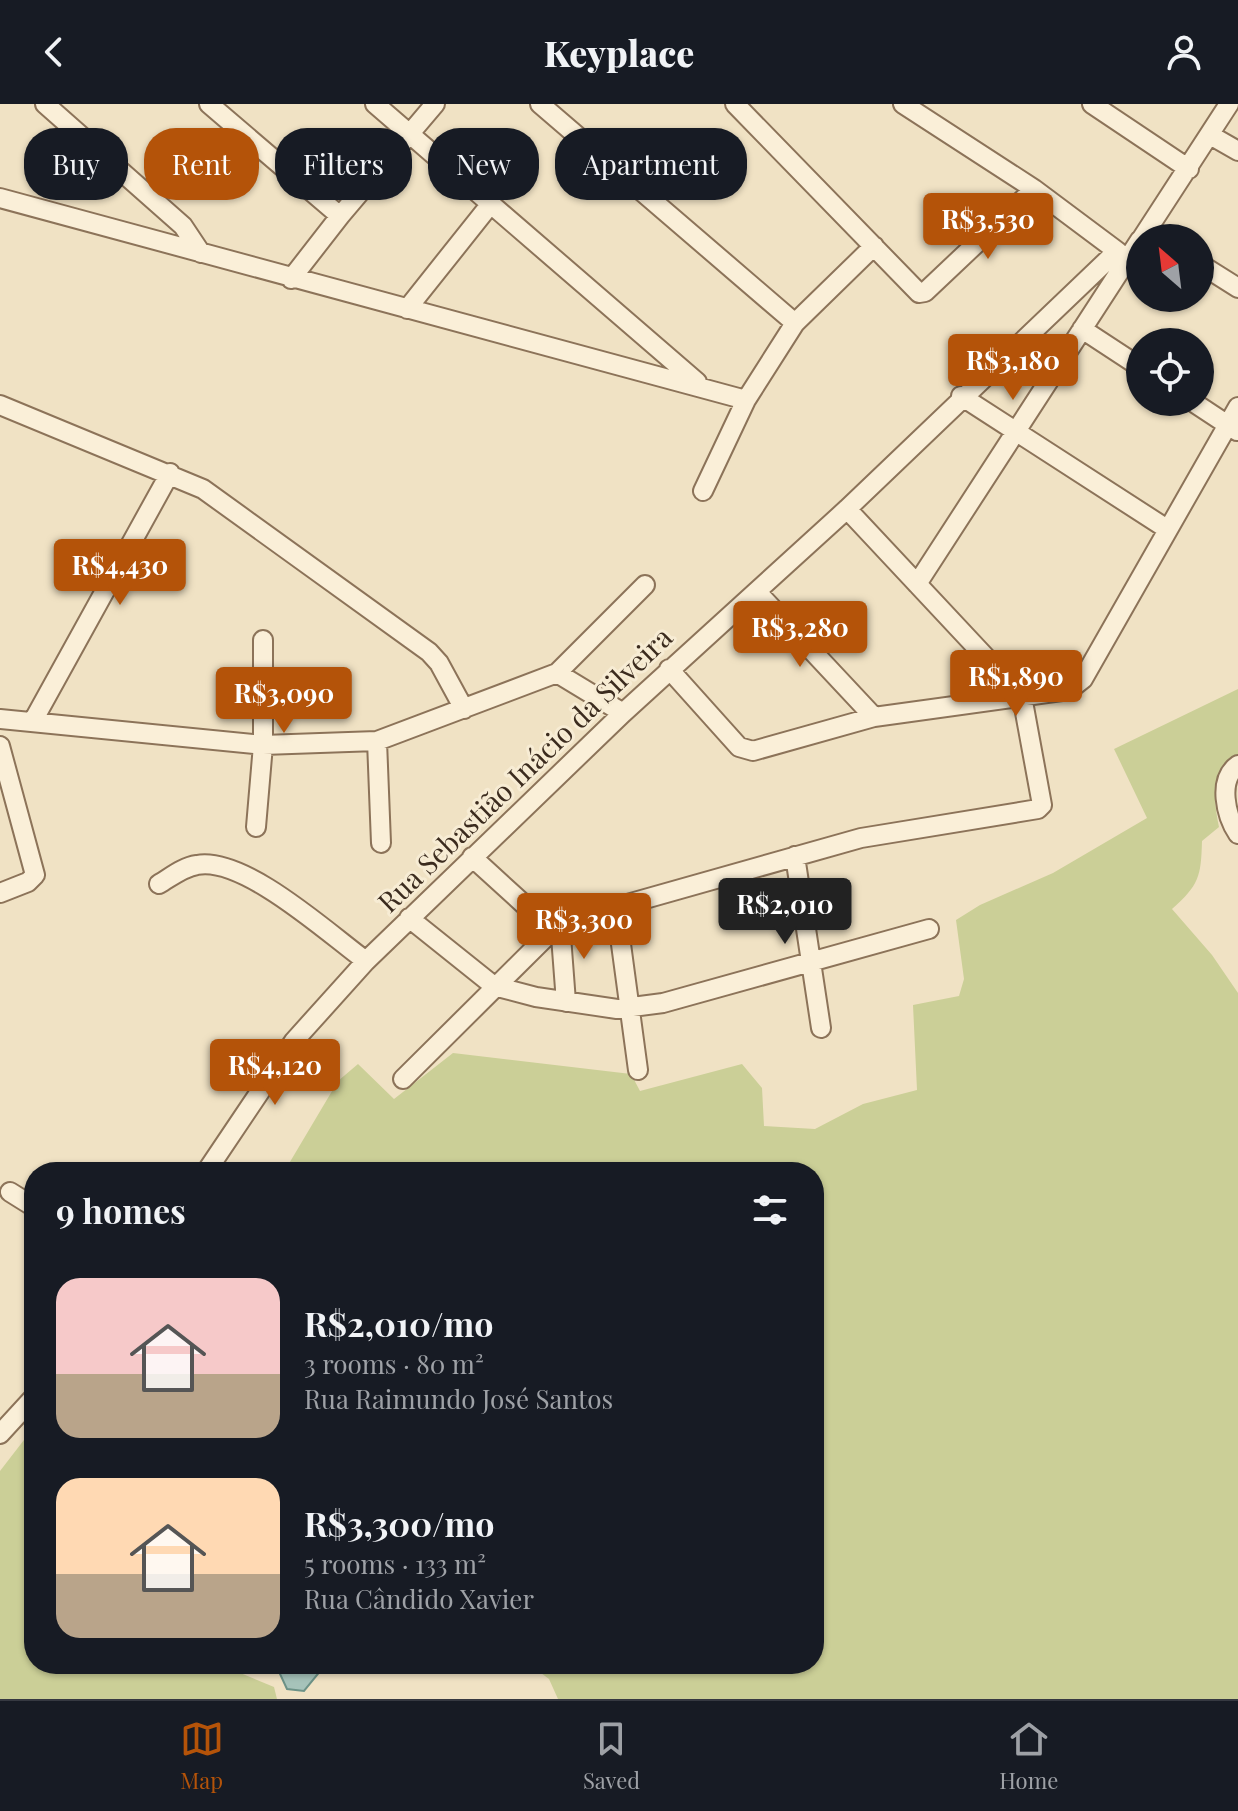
<!DOCTYPE html>
<html lang="en">
<head>
<meta charset="utf-8">
<style>
  body { margin:0; font-family:"Playfair Display",serif; background:#20242c; color:#f1f3f6; height:100vh; display:flex; flex-direction:column; font-size:30px; white-space:nowrap }
  * { box-sizing:border-box; margin:0 }
  p { font-size:26px; color:#9ea1a6 }
  .icon { flex:none; width:44px; height:44px; fill:none; stroke:currentColor; stroke-width:2; stroke-linecap:round; stroke-linejoin:round }
  .map { position:relative; flex:1; overflow:hidden }
  .panel { position:absolute; left:24px; top:1058px; width:800px; height:512px; display:flex; flex-direction:column; background:#171b24; border-radius:32px; box-shadow:0 2px 6px #0004 }
  .panel>* { flex:none }
  .hud { position:absolute; left:24px; top:24px; width:800px; height:72px; display:flex; gap:16px }
  .needle { width:52px; rotate:332deg }
  .tools { position:absolute; left:1126px; top:120px; display:grid; gap:16px }
  .tools a { display:grid; place-items:center; width:88px; height:88px; border-radius:50%; background:#171b24; box-shadow:0 2px 6px #0004; font-size:40px }
  .price { position:absolute; translate:-50% -68px; padding:0 18px; border-radius:8px; background:#b45309; color:#fff; font-size:26px; line-height:52px; filter:drop-shadow(0 2px 4px #0008) }
  .price::after { content:''; position:absolute; left:50%; top:48px; width:24px; height:18px; margin-left:-12px; background:inherit; clip-path:polygon(0 0,100% 0,50% 100%) }
  .price.current { background:#222; color:#fff }
  ul { padding:0; list-style:none }
  li { display:flex; align-items:center; gap:24px; height:200px; padding:0 32px }
  li span { display:grid; place-items:center; flex:none; width:224px; height:160px; border-radius:24px; color:#555 }
  li>.icon { margin-inline-start:auto }
  span .icon { width:96px; height:96px; fill:#fffc; stroke-width:1 }
  li b { font-size:34px }
  h2 { display:flex; justify-content:space-between; align-items:center; height:96px; padding:0 32px; font-size:34px }
  .pill { padding:0 28px; border-radius:32px; background:#171b24; box-shadow:0 2px 6px #0004; font-size:28px; line-height:72px }
  .pill.current { background:#b45309; color:#fff }
  header { display:flex; justify-content:space-between; align-items:center; height:104px; padding:0 32px; background:#171b24; font-size:36px; font-weight:800 }
  .dock { display:flex; justify-content:space-around; align-items:center; height:112px; border-top:2px solid #363941; background:#171b24; font-size:22px; color:#9ea1a6 }
  .dock a { display:grid; justify-items:center; gap:4px }
  .dock .current { color:#b45309 }
  .map>svg:first-child { display:block }
  .green { fill:#cbcf97 }
  .water { fill:#a6c3ba; stroke:#6c9287; stroke-width:2 }
  .lines { fill:none; stroke-linecap:round; stroke-linejoin:round }
  .minor-casing { stroke:#8c7359; stroke-width:22 }
  .minor { stroke:#faefd8; stroke-width:18 }
  .labels { text-anchor:middle; stroke-width:6; stroke-linejoin:round; paint-order:stroke }
  .street-label { font-size:28px; fill:#3b2b1e; stroke:#f7ecd4 }
</style>
</head>
<body>
<header><svg class="icon" aria-label="back" viewBox="0 0 24 24"><path d="M15 5l-7 7 7 7"/></svg>Keyplace<svg class="icon" aria-label="person" viewBox="0 0 24 24"><circle cx="12" cy="8" r="4"/><path d="M4 21q1-7 8-7t8 7"/></svg></header>
<div class="map">
<svg width="1238" height="1595" viewBox="0 0 1238 1595">
  <rect width="100%" height="100%" fill="#f0e2c4"/>
  <!-- green -->
  <path class="green" d="M1238 585V651C1211 669 1213 694 1219 723L1202 737C1201 773 1199 781 1172 805L1212 851 1238 889V1595H558L549 1575 529 1560H814V1068H284L338 977 358 960 394 995 453 949 631 970 640 987 742 960 762 984 764 1022 815 1025 863 1000 917 986 913 901 959 892 964 875 956 816 980 801 1053 769 1147 714 1114 645Z
    M34 1323V1560H163L187 1566 238 1568 274 1583 277 1595H0V1367Z"/>
  <!-- water -->
  <path class="water" d="M283 1560H326L304 1587 287 1585 280 1570Z"/>
  <g class="lines">
    <defs>
      <path id="minor" d="M45 0 183 122 201 149
        M209 0 340 112
        M375 0 697 278
        M540 0 795 219
        M735 0 919 189 925 188 1034 85
        M903 0 1034 85 1117 147
        M1092 0 1189 65
        M1210 31 1238 47
        M0 94 746 296
        M1142 134 1229 0
        M1200 160 1238 184
        M291 175 340 112 435 0
        M407 205 489 102
        M1082 225 1140 263
        M961 292 1167 425
        M1193 298 1237 327
        M0 301 203 385 429 548 439 559 464 605
        M703 387 746 296 795 219 874 142
        M917 480 1140 136
        M757 488 874 613
        M669 565 739 643 753 647 874 613 1069 586 1083 575 1238 303
        M557 569 645 481
        M0 615 263 641 377 637 557 569 623 609
        M33 617 170 369
        M377 637 381 739
        M0 642 35 771 28 778 0 789
        M1238 661C1217 676 1226 712 1238 730
        M256 723 263 641V536
        M795 752 821 924
        M472 753 551 825
        M159 780C171 773 183 763 197 761 244 752 329 830 366 857
        M616 803 638 966
        M409 814 494 882 536 893 617 905 663 899 929 825
        M560 819 566 898
        M403 975 560 819 861 734 1038 705 1042 701 1022 592 847 405
        M206 1068 294 937 366 857 623 609 847 405 1117 147 1127 156
        M10 1088 34 1103
        M0 1330 34 1293"/>
    </defs>
    <!-- minor casing -->
    <use href="#minor" class="minor-casing"/>
    <!-- minor -->
    <use href="#minor" class="minor"/>
  </g>
  <g class="labels">
    <!-- street labels -->
    <g class="street-label">
      <text transform="translate(525 666) rotate(-44)" y="10">Rua Sebastião Inácio da Silveira</text>
    </g>
  </g>
</svg>
<div class="tools">
<a><svg class="needle" viewBox="-14 -14 28 28"><path d="M0-13l5 13h-10z" fill="#e53935"/><path d="M0 13l5-13h-10z" fill="#9ea1a6"/></svg></a>
<a><svg class="icon" aria-label="locate" viewBox="0 0 24 24"><circle cx="12" cy="12" r="6"/><path d="M12 2v4M12 18v4M2 12h4M18 12h4"/></svg></a>
</div>
<b class="price" style="left:988px;top:157px">R$3,530</b>
<b class="price" style="left:1013px;top:298px">R$3,180</b>
<b class="price" style="left:120px;top:503px">R$4,430</b>
<b class="price" style="left:800px;top:565px">R$3,280</b>
<b class="price" style="left:1016px;top:614px">R$1,890</b>
<b class="price" style="left:284px;top:631px">R$3,090</b>
<b class="price current" style="left:785px;top:842px">R$2,010</b>
<b class="price" style="left:584px;top:857px">R$3,300</b>
<b class="price" style="left:275px;top:1003px">R$4,120</b>
<div class="hud">
<a class="pill">Buy</a>
<a class="pill current">Rent</a>
<a class="pill">Filters</a>
<a class="pill">New</a>
<a class="pill">Apartment</a>
</div>
<section class="panel">
<h2>9 homes<svg class="icon" aria-label="filters" viewBox="0 0 24 24"><path d="M4 7h16M4 17h16"/><circle cx="9" cy="7" r="2"/><circle cx="15" cy="17" r="2"/></svg></h2>
<ul>
<li><span style="background:linear-gradient(#f6c9c9 60%,#b9a48a 0)"><svg class="icon" aria-label="home" viewBox="0 0 24 24"><path d="M3 11l9-7 9 7M6 9v11h12V9"/></svg></span><div><b>R$2,010/mo</b><p>3 rooms · 80 m²</p><p>Rua Raimundo José Santos</p></div></li>
<li><span style="background:linear-gradient(#ffd9b3 60%,#b9a48a 0)"><svg class="icon" aria-label="home" viewBox="0 0 24 24"><path d="M3 11l9-7 9 7M6 9v11h12V9"/></svg></span><div><b>R$3,300/mo</b><p>5 rooms · 133 m²</p><p>Rua Cândido Xavier</p></div></li>
</ul>
</section>
</div>
<nav class="dock">
<a class="current"><svg class="icon" aria-label="map" viewBox="0 0 24 24"><path d="M3 6l6-2 6 2 6-2v14l-6 2-6-2-6 2zM9 4v14M15 6v14"/></svg>Map</a>
<a><svg class="icon" aria-label="saved" viewBox="0 0 24 24"><path d="M7 4h10v16l-5-4-5 4z"/></svg>Saved</a>
<a><svg class="icon" aria-label="home" viewBox="0 0 24 24"><path d="M3 11l9-7 9 7M6 9v11h12V9"/></svg>Home</a>
</nav>
</body>
</html>
